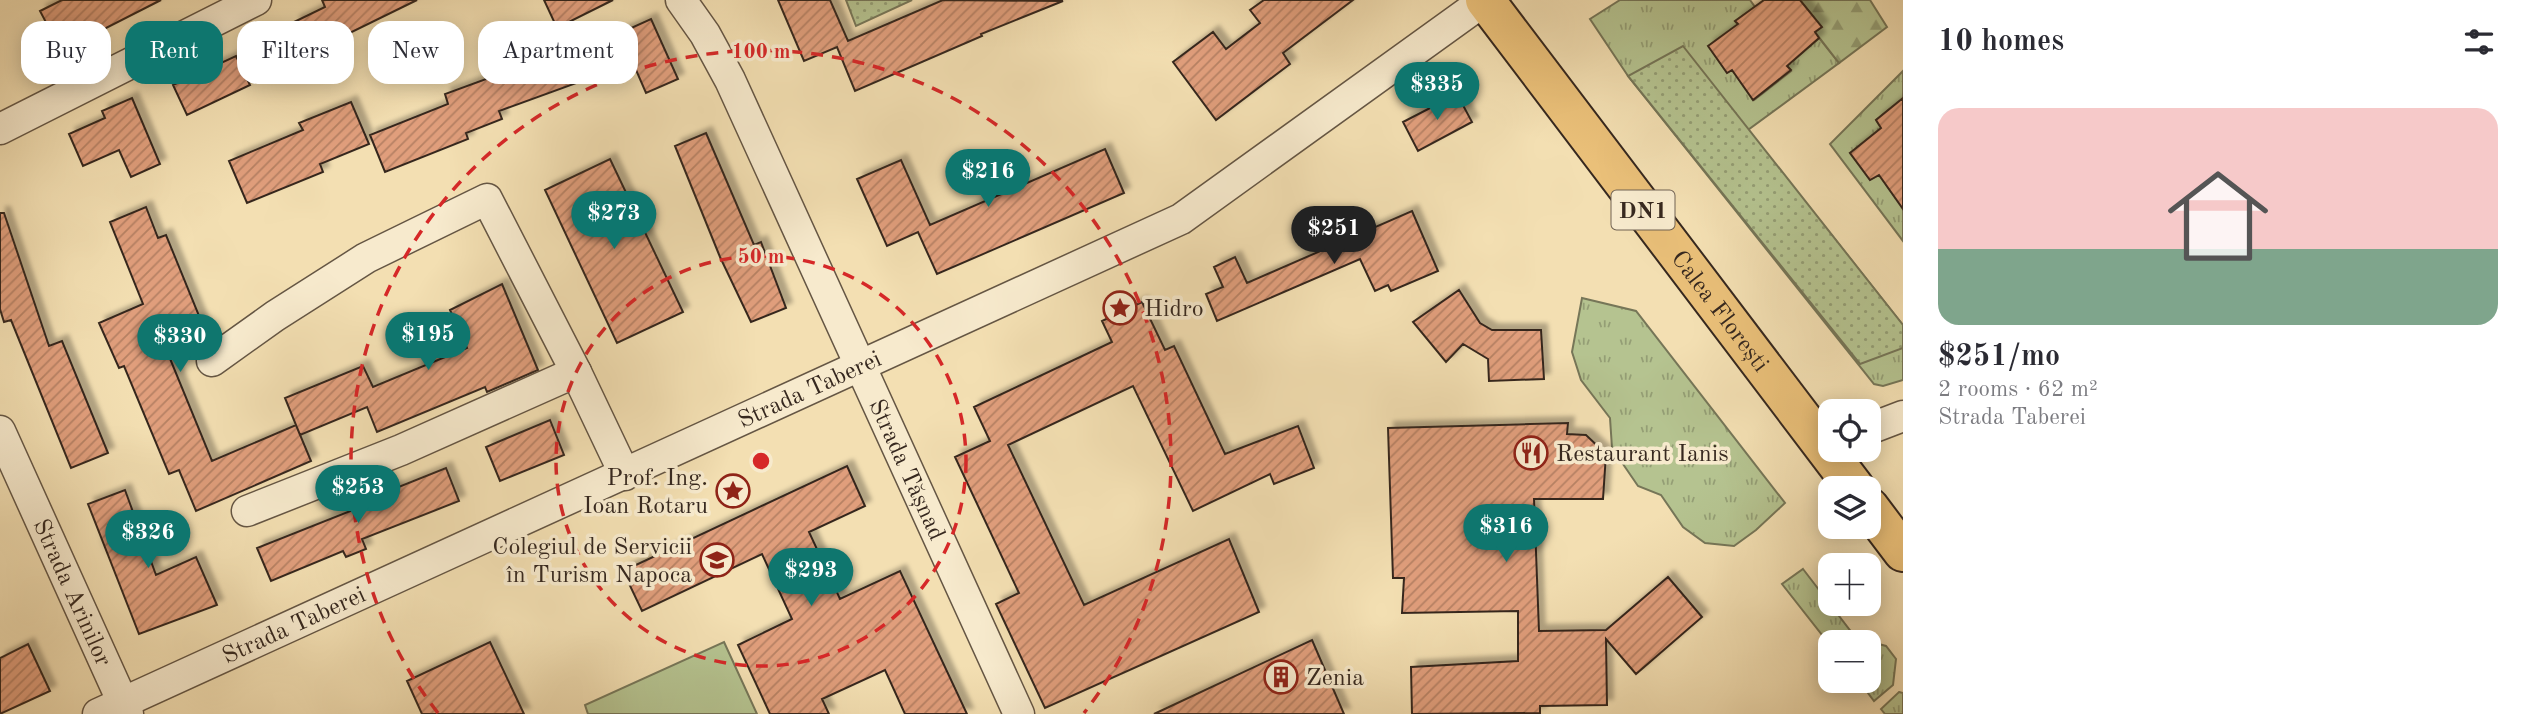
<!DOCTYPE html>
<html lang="en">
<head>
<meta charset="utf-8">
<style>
  body { margin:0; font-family:"Old Standard TT",serif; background:#f7f7f7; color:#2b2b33; height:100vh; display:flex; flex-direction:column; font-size:26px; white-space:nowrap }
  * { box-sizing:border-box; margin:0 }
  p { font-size:23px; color:#7c7c81 }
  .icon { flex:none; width:38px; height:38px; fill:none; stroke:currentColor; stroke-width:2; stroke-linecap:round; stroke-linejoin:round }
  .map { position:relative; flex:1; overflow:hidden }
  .panel { display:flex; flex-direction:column; background:#fff; width:630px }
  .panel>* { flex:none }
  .top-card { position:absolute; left:21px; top:21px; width:665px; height:63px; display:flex; gap:14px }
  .tools { position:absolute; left:1818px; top:399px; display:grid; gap:14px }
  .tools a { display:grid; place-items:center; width:63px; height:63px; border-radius:14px; background:#fff; box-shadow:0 4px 18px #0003; font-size:35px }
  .price { position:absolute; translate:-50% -60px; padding:0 16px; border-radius:24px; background:#0f766e; color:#fff; font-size:23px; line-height:46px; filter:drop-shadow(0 2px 4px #0008) }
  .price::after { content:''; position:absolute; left:50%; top:42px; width:21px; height:16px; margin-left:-10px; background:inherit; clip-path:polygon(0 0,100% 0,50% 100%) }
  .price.selected { background:#222; color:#fff }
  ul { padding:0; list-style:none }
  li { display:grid; align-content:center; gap:14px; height:371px; padding:0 35px }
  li+li { border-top:2px solid #e1e1e2 }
  li span { display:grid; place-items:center; height:217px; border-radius:21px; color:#555 }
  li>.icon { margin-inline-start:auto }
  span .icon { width:126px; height:126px; fill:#fffc; stroke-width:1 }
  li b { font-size:30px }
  h2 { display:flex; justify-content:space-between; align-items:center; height:84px; padding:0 35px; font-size:30px }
  .tag { padding:0 24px; border-radius:21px; background:#fff; box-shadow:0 4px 18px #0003; font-size:24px; line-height:63px }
  .tag.selected { background:#0f766e; color:#fff }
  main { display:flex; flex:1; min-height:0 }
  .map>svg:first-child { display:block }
  .grass { fill:url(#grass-tufts); stroke:#767658; stroke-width:2 }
  .forest { fill:url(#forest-firs); stroke:#767658; stroke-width:2 }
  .park { fill:url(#park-dots); stroke:#767658; stroke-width:2 }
  .pitch { fill:#b5c390; stroke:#767658; stroke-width:2 }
  .building { fill:url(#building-hatch); stroke:#36281f; stroke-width:2; filter:url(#shadow) }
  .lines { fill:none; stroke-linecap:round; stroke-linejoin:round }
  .minor-casing { stroke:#655644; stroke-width:33 }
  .major-casing { stroke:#36281f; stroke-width:42 }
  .minor { stroke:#f7eacd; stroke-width:30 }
  .major { stroke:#eac079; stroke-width:38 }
  .ring { fill:none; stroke:#d62828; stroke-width:3.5; stroke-dasharray:12 9 }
  .labels { text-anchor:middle; stroke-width:7; stroke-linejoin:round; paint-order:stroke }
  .shield { fill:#f7eacd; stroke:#706253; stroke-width:2 }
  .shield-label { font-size:23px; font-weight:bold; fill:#36281f }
  .poi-label { font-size:24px; fill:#36281f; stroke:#f7eacd; text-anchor:start }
  .street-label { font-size:24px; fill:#36281f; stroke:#f7eacd }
  .centre { fill:#d62828; stroke:#f7eacd; stroke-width:3.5 }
  .ring-label { font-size:21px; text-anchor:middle; font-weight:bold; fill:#d62828; stroke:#f7eacd; stroke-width:7; stroke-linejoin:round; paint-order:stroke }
</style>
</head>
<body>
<main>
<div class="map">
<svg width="1903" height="714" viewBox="0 0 1903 714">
  <defs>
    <pattern id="grass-tufts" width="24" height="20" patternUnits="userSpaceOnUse" patternTransform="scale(1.75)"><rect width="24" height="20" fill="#b5c390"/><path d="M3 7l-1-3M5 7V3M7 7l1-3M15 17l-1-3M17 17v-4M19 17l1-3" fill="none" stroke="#949e75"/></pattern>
    <pattern id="forest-firs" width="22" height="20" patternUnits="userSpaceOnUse" patternTransform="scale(1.75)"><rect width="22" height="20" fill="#b5c390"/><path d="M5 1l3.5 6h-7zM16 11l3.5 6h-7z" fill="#949e75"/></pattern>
    <pattern id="park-dots" width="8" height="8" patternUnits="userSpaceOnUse" patternTransform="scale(1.75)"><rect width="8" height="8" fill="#b5c390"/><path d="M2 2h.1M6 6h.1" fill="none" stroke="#949e75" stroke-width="1.8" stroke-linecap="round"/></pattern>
    <pattern id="building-hatch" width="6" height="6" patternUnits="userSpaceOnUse" patternTransform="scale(1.75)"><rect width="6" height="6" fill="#e09e7b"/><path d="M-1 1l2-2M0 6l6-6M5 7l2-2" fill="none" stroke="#b68164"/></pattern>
    <filter id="shadow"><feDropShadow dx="6" dy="-6" stdDeviation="2" flood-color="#0004"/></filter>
  </defs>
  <rect width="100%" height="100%" fill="#f3dfb2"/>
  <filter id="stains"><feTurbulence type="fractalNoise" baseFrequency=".00286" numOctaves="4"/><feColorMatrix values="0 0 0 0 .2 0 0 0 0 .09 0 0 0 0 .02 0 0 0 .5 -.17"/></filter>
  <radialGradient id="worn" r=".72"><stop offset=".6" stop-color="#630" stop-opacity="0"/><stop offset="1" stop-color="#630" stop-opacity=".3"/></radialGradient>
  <!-- grass -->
  <path class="grass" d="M1620 0H1750L1755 7 1735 21 1743 31 1709 46 1727 73 1732 70 1754 100 1791 71 1782 58 1794 60 1819 38 1839 63 1748 130 1903 325V380L1883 386 1874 384 1628 76 1590 19Z
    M1903 71V98L1876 120 1886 135 1850 153 1870 180 1879 175 1895 197 1903 191V241L1830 144Z
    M1582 298 1636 311 1785 503 1756 530 1734 546 1705 543 1683 527 1661 495 1638 486 1612 448 1610 418 1581 380 1572 352Z
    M1803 569 1856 638 1886 646 1896 659 1893 685 1874 701 1859 681H1869V642H1830V645L1782 584Z
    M1899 692 1903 693V714H1885L1881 709Z"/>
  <!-- forest -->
  <path class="forest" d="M1800 0H1870L1887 27 1839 63 1815 32 1821 27Z"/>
  <!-- park -->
  <path class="park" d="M846 0H912L856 26Z
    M1683 46 1903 325V348L1860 364 1628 76Z"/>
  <!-- pitch -->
  <path class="pitch" d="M724 642 757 714H588L585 705Z"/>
  <!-- building -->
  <path class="building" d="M62 0H161L61 51 40 11Z
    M322 0H417L309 53 294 22 325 7Z
    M544 0H613L557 28Z
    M778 0H830L848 41 943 0 1063 1 981 34 982 36 855 91 837 47 804 61Z
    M1264 0H1353L1283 53 1290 64 1216 120 1173 62 1213 32 1226 49 1260 23 1250 10Z
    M1764 0H1800L1822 27 1815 32 1819 38 1787 66 1791 70 1753 100 1732 70 1727 73 1708 46 1738 24 1735 21Z
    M651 19 678 79 646 93 620 33Z
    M571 48 582 81 499 111 502 119 466 133 468 139 385 172 370 135 448 104 445 94Z
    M236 56 250 85 187 115 173 85Z
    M1457 94 1472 122 1418 151 1403 122Z
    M132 98 160 164 131 177 119 150 83 166 69 134 105 118 102 111Z
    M1903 98V209L1879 175 1870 180 1850 153 1881 128 1876 120Z
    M351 102 369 144 320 164 323 172 247 203 229 161 303 130 299 123Z
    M706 133 754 245 761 242 786 308 751 322 720 257 675 146Z
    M1105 149 1124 193 937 274 918 232 887 246 857 179 901 160 930 225Z
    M610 159 683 312 617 343 545 190Z
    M146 207 158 238 166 235 204 328 164 344 212 461 296 425 311 461 196 511 179 470 169 474 124 366 119 368 99 323 143 304 110 222Z
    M1412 211 1438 271 1391 291 1388 285 1375 291 1360 259 1217 321 1206 294 1223 287 1214 267 1235 257 1247 283Z
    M0 213H4L49 346 62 341 108 453 71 468 11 320 4 322 0 309Z
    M502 284 538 370 487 392 485 387 377 432 367 407 300 435 285 398 363 366 373 387 467 348 450 310Z
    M1459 290 1480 323 1492 330H1541L1544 379 1489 381 1488 359 1463 344 1446 362 1413 322Z
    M1142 302 1165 350 1174 346 1225 454 1298 426 1314 468 1274 484 1270 474 1193 511 1133 386 1008 445 1084 605 1229 539 1259 612 1045 708 996 604 1019 593 955 457 990 441 974 407 1112 342 1102 321Z
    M550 420 564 455 500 481 486 447Z
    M1568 423 1567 434 1586 435 1606 454 1603 499H1534L1539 631 1606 630 1668 577 1702 617 1636 674 1606 639 1607 705 1540 706V713L1412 714 1411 667 1518 661V611L1402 613 1404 578H1393L1388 428Z
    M847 466 865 506 809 532 840 599 900 571 967 714H905L885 670 822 699 829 714H770L738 645 792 619 762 554 642 611 623 571Z
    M446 468 459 501 362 539 366 549 346 557 343 551 271 581 257 548 363 506 361 502Z
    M125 490 156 575 196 557 217 605 139 634 88 504Z
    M1312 640 1344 714H1154Z
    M490 642 524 714H422L407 681Z
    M28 644 50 691 0 714V658Z"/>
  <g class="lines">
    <defs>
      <g id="minor">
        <path id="s1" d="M681 0 705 34 730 80 1019 714"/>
        <path d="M0 129 256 0"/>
        <path d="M212 361 275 316 366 258 487 199 576 372 625 475"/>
        <path d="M1869 429 1903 416"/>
        <path id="s2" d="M0 431 128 714"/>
        <path d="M247 511 401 450 576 372"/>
        <path id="s3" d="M98 714 1181 219 1485 0"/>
      </g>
      <g id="major">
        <path id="s4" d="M1485 0 1855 488"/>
        <path d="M1869 507 1903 552"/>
      </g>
    </defs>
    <!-- minor casing -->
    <use href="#minor" class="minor-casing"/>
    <!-- major casing -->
    <use href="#major" class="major-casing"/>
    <!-- minor -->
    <use href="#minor" class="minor"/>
    <!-- major -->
    <use href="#major" class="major"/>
  </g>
  <!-- distance rings -->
  <g class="ring">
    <circle cx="761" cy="461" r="205"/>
    <path d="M438 713A410 410 0 1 1 1084 713"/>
  </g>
  <!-- icons -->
  <defs>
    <symbol id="sight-ring" viewBox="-11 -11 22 22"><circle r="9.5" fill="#f7eacd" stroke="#8f2418" stroke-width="1.5"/><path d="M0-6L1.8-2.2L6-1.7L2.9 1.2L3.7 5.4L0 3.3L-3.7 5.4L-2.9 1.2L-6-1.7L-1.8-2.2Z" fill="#8f2418"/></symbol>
    <symbol id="restaurant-ring" viewBox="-11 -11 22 22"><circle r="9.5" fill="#f7eacd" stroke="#8f2418" stroke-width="1.5"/><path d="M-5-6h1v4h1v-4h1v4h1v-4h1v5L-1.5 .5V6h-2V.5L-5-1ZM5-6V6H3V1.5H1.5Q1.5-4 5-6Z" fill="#8f2418"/></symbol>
    <symbol id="school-ring" viewBox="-11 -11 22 22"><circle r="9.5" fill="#f7eacd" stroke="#8f2418" stroke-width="1.5"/><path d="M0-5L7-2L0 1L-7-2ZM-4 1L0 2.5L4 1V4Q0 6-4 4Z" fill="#8f2418"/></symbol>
    <symbol id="building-ring" viewBox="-11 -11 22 22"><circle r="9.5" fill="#f7eacd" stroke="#8f2418" stroke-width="1.5"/><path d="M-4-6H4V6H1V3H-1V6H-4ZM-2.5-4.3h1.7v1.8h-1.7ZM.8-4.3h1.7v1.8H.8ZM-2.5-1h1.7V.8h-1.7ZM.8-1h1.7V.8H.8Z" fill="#8f2418"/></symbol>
  </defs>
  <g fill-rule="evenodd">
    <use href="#sight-ring" x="1101" y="289" width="38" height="38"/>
    <use href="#restaurant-ring" x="1512" y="434" width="38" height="38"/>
    <use href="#sight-ring" x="714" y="472" width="38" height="38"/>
    <use href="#school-ring" x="698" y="541" width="38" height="38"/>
    <use href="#building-ring" x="1262" y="658" width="38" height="38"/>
  </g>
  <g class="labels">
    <!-- shield labels -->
    <rect class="shield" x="1611.5" y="190.5" width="63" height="39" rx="5"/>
    <g class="shield-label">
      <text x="1643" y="218">DN1</text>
    </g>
    <!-- poi labels -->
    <g class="poi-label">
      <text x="1144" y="316">Hidro</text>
      <text x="1556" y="461">Restaurant Ianis</text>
      <text x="708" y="485" text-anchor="end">Prof. Ing.<tspan x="708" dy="28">Ioan Rotaru</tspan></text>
      <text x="692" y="554" text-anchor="end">Colegiul de Servicii<tspan x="692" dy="28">în Turism Napoca</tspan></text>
      <text x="1306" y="685">Zenia</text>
    </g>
    <!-- street labels -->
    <g class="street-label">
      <text dy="8" stroke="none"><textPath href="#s4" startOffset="390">Calea Florești</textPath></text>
      <text dy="8" stroke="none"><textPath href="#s3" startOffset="782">Strada Taberei</textPath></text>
      <text dy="8" stroke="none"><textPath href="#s1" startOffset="522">Strada Tășnad</textPath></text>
      <text dy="8" stroke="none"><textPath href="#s2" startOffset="177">Strada Arinilor</textPath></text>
      <text dy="8" stroke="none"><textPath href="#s3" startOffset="215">Strada Taberei</textPath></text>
    </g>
  </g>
  <circle cx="761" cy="461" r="10" class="centre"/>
  <g class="ring-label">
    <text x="761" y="58">100 m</text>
    <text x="761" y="263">50 m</text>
  </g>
  <rect width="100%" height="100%" filter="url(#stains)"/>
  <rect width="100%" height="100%" fill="url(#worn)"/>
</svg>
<div class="tools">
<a><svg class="icon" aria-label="locate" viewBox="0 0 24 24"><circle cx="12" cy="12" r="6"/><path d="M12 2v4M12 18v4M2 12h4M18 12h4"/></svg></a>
<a><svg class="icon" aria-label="layers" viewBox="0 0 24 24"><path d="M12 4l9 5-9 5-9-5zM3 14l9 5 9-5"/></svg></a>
<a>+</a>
<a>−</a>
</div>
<b class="price" style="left:1437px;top:122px">$335</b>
<b class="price" style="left:988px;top:209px">$216</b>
<b class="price" style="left:614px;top:251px">$273</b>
<b class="price selected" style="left:1334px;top:266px">$251</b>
<b class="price" style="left:428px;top:372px">$195</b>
<b class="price" style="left:180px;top:374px">$330</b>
<b class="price" style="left:358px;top:525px">$253</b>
<b class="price" style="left:1506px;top:564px">$316</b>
<b class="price" style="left:148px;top:570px">$326</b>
<b class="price" style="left:811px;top:608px">$293</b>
<div class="top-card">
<a class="tag">Buy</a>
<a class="tag selected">Rent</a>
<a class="tag">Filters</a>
<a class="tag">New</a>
<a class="tag">Apartment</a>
</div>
</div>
<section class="panel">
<h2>10 homes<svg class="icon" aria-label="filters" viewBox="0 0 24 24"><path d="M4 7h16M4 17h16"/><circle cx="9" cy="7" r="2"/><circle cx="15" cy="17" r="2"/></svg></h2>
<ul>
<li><span style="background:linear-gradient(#f6c9c9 65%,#7fa58c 0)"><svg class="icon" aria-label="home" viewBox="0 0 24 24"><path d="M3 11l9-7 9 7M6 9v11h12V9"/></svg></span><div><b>$251/mo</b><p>2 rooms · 62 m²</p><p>Strada Taberei</p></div></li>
</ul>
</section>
</main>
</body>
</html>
